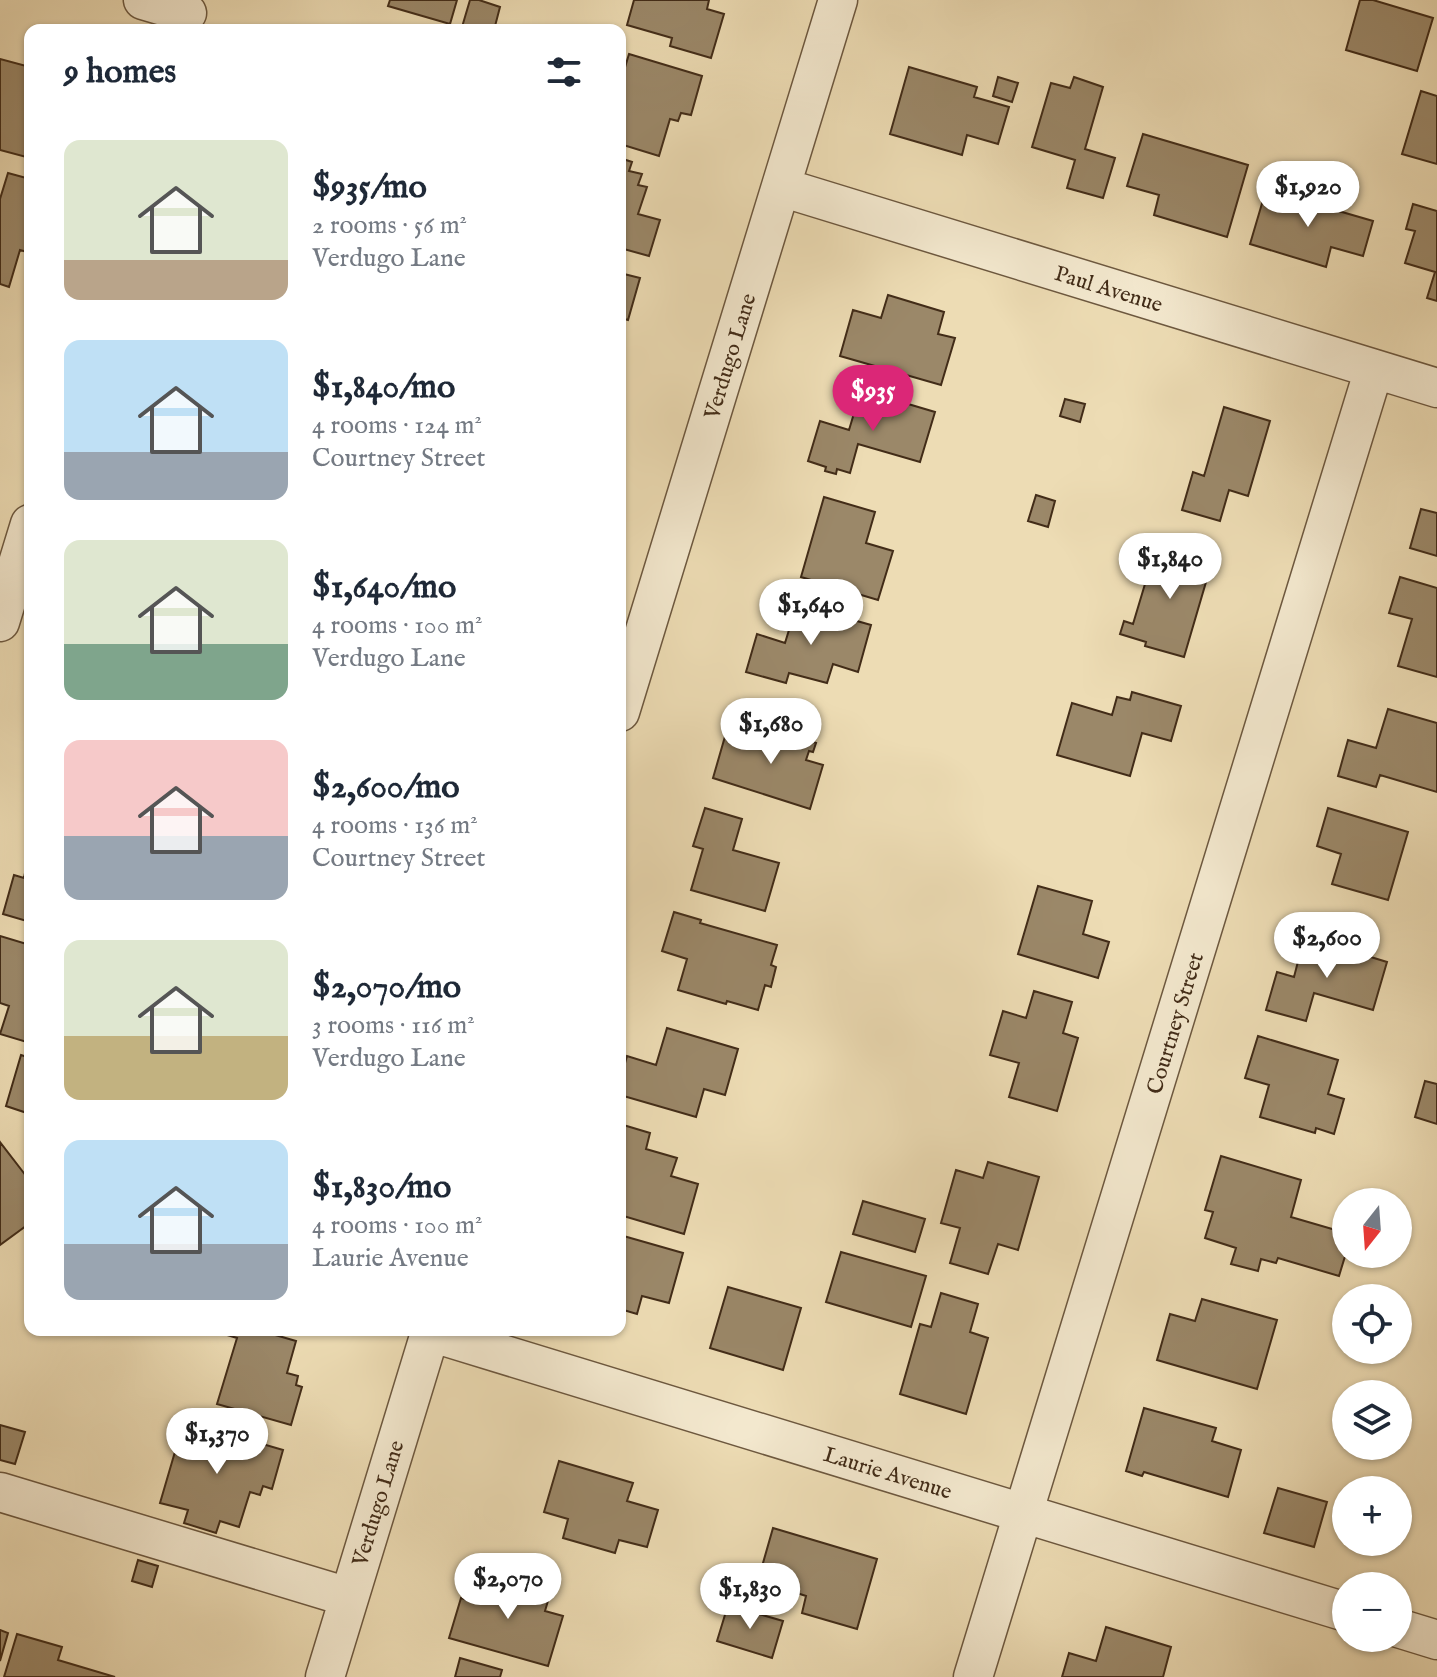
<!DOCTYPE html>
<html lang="en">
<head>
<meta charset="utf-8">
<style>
  body { margin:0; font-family:"IM FELL English",serif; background:#f6f6f7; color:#1f2937; height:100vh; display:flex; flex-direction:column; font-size:30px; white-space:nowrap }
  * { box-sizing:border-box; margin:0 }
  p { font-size:26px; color:#747a83 }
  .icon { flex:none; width:44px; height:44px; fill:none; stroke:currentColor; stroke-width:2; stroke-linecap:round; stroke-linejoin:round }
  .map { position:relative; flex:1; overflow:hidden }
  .details { position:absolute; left:24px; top:24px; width:602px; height:1312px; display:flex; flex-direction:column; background:#fff; border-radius:16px; box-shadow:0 2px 6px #0004 }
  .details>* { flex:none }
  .needle { width:52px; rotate:197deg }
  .fabs { position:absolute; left:1332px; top:1188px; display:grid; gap:16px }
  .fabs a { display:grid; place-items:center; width:80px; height:80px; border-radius:50%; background:#fff; box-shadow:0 2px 6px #0004; font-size:40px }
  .price { position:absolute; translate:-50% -68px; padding:0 18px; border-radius:28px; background:#fff; color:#222; font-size:26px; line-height:52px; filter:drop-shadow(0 2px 4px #0008) }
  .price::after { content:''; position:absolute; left:50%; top:48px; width:24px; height:18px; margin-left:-12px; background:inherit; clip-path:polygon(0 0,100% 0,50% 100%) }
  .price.current { background:#db2777; color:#fff }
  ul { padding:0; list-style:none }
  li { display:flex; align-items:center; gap:24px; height:200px; padding:0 40px }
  li span { display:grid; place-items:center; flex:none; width:224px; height:160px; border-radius:16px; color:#555 }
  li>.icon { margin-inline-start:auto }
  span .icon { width:96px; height:96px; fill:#fffc; stroke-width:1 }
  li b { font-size:34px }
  h2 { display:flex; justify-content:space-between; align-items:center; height:96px; padding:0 40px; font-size:34px }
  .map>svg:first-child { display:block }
  .building { fill:#9b8869; stroke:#422c18; stroke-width:2 }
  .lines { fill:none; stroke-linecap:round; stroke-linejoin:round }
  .minor-casing { stroke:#6d583f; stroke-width:41 }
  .minor { stroke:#f3e8ce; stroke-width:38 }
  .labels { text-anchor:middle; stroke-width:6; stroke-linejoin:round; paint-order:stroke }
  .street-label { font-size:22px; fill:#422c18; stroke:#f3e8ce }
</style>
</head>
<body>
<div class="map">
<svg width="1437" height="1677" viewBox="0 0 1437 1677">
  <rect width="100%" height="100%" fill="#eddcb4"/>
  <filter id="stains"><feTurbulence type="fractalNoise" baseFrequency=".0025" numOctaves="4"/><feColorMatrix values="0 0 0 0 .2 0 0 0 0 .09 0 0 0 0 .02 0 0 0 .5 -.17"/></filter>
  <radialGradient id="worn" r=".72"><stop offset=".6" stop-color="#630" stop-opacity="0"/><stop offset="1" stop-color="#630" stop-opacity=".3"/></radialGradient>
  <!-- building -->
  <path class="building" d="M390 0H457L450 24 388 6Z
    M470 0H479L500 7 494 30H472L462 27Z
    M634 0H709L707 9 724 14 711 58 670 46 672 38 627 25Z
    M1360 0H1373L1433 18 1417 71 1346 50Z
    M629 54 702 76 691 115 681 113 678 121 670 119 659 156 620 144V84Z
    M0 59 30 67V158L0 150Z
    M909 67 977 87 974 97 1009 107 998 144 967 135 962 155 890 134Z
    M998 77 1018 83 1012 102 993 96Z
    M1074 77 1103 87 1085 149 1115 158 1103 198 1067 188 1075 160 1032 147 1051 83 1070 88Z
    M1421 91 1437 96V164L1402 154Z
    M1143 134 1248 165 1227 237 1154 215 1159 195 1127 186Z
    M620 158 632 162 629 171 642 174 638 185 647 187 638 214 660 220 649 256 620 248Z
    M8 173 30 179V242L27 252 20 250 9 287 0 284V199Z
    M1266 190 1373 221 1363 256 1331 247 1326 267 1250 244Z
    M1413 204 1437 211V301L1427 298 1435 272 1405 263 1415 231 1406 229Z
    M620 273 640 278 628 320 620 318Z
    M888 295 944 312 938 334 955 338 941 385 840 356 853 310 881 318Z
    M861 390 935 412 920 462 858 444 850 473 837 469 836 474 825 471 826 467 808 461 820 421 849 430Z
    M1065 399 1085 404 1080 422 1060 416Z
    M1224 407 1270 421 1248 496 1229 490 1220 521 1182 510 1193 472 1204 476Z
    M1036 495 1055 501 1048 527 1028 521Z
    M824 497 875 512 866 543 893 551 878 600 801 577Z
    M1421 509 1437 513V556L1410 548Z
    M1172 539 1200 547 1197 558 1206 561 1201 580 1206 582 1184 657 1145 646 1146 642 1120 634 1124 621 1133 624 1151 564 1163 568Z
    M1400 577 1437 588V677L1398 666 1412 619 1389 613Z
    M797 604 871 625 858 672 833 664 827 683 789 673 786 683 746 672 757 634 785 643Z
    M1132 692 1181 706 1171 741 1142 733 1130 776 1057 755 1072 703 1112 715 1117 697 1130 700Z
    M1388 709 1437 723V792L1380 775 1376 787 1338 776 1348 740 1376 748Z
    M756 725 816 743 813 752 809 751 806 760 823 765 810 809 713 778 726 733 751 741Z
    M705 808 742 819 733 850 779 863 765 911 691 890 703 849 693 846Z
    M1328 808 1408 832 1388 900 1332 884 1341 854 1317 846Z
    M26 868 30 869V922L3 914 14 875 24 878Z
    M1038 886 1092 901 1083 934 1109 942 1098 978 1018 954Z
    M674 912 701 920 700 923 777 945 771 965 776 967 771 987 765 985 758 1010 727 1001 726 1004 678 990 687 959 662 951Z
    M0 936 30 945V1043L0 1034 9 1006 0 1003Z
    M1315 940 1387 962 1373 1010 1314 993 1306 1021 1266 1010 1277 972 1294 977 1302 946 1313 949Z
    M1034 991 1072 1002 1063 1033 1078 1038 1057 1111 1009 1097 1019 1063 990 1055 1003 1011 1026 1018Z
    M667 1028 738 1049 725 1095 704 1089 696 1117 620 1095V1081L627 1056 656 1065Z
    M1258 1036 1338 1060 1328 1094 1344 1099 1334 1134 1316 1128 1315 1133 1260 1117 1269 1085 1245 1078Z
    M21 1055 30 1058V1114L6 1106Z
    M1425 1081 1437 1084V1124L1415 1117Z
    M620 1124 650 1133 646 1149 677 1158 671 1176 698 1184 684 1234 620 1215Z
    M0 1142 30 1181V1223L0 1245Z
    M1221 1156 1301 1180 1291 1217 1346 1233V1253L1339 1276 1278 1258 1276 1263 1261 1259 1258 1271 1231 1264 1236 1248 1205 1238 1213 1212 1205 1210Z
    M988 1162 1039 1177 1018 1250 998 1244 988 1274 950 1263 960 1228 941 1223 956 1170 983 1178Z
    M863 1201 925 1219 915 1252 853 1234Z
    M620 1235 683 1253 669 1303 642 1296 637 1314 620 1309Z
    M841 1252 926 1276 911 1327 826 1302Z
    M728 1287 801 1308 783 1370 710 1348Z
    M941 1293 978 1304 970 1332 988 1338 966 1414 900 1394 920 1324 931 1327Z
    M1202 1299 1277 1320 1257 1389 1157 1360 1170 1314 1195 1321Z
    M225 1330H258L296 1341 287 1373 298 1376 296 1385 302 1387 291 1425 217 1404 237 1338 224 1334Z
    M1144 1408 1216 1428 1212 1441 1241 1450 1228 1497 1144 1472 1142 1476 1126 1471Z
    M184 1421 283 1450 272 1489 263 1486 260 1495 250 1492 239 1527 220 1521 216 1533 184 1523 188 1510 160 1503Z
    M0 1425 25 1432 15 1464 0 1460Z
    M559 1461 633 1483 627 1501 658 1510 647 1547 619 1540 615 1553 563 1538 568 1519 544 1512Z
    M1278 1488 1327 1502 1314 1547 1264 1533Z
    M773 1528 877 1559 857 1629 802 1613 806 1596 794 1592 793 1595 757 1584Z
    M138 1560 158 1566 152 1587 132 1581Z
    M478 1577 500 1584 501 1580 550 1594 545 1611 563 1616 548 1666 449 1638 461 1598 471 1601Z
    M728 1605 783 1621 772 1658 717 1641Z
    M1106 1627 1171 1647 1163 1677H1062L1069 1653 1096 1661Z
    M0 1630 8 1633 0 1661Z
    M17 1634 62 1647 58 1660 115 1677H4Z
    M460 1658 502 1670 500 1677H455Z"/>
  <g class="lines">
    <defs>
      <path id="minor" d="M143 0 187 13
        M781 187 1437 388
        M0 622 30 524
        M620 712 838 0
        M430 1332 1346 1612
        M0 1492 348 1597
        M1398 1628 1437 1640
        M325 1677 431 1330
        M973 1677 1374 369"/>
    </defs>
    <!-- minor casing -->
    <use href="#minor" class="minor-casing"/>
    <!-- minor -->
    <use href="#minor" class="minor"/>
  </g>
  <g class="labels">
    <!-- street labels -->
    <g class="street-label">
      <text transform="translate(1109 288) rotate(17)" y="8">Paul Avenue</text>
      <text transform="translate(729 356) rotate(-73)" y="8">Verdugo Lane</text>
      <text transform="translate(1174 1023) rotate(-73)" y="8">Courtney Street</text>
      <text transform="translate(888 1472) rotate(17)" y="8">Laurie Avenue</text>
      <text transform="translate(377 1503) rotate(-73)" y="8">Verdugo Lane</text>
    </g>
  </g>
  <rect width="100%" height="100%" filter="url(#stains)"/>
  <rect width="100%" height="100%" fill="url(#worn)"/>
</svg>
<div class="fabs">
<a><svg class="needle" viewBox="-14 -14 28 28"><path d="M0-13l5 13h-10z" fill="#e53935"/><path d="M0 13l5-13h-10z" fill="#747a83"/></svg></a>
<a><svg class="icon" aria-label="locate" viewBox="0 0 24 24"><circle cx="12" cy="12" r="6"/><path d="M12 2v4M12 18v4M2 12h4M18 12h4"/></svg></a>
<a><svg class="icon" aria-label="layers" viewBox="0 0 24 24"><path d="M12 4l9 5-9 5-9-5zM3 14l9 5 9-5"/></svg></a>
<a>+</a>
<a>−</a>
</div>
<b class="price" style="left:1308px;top:229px">$1,920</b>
<b class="price current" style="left:873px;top:433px">$935</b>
<b class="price" style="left:1170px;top:601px">$1,840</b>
<b class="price" style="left:811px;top:647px">$1,640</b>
<b class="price" style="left:771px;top:766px">$1,680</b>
<b class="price" style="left:1327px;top:980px">$2,600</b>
<b class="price" style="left:217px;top:1476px">$1,370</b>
<b class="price" style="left:508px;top:1621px">$2,070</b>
<b class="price" style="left:750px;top:1631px">$1,830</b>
<section class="details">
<h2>9 homes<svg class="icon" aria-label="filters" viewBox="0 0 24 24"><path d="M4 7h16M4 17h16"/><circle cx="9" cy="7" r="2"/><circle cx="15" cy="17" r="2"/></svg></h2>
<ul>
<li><span style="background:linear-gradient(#dfe7d0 75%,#b9a48a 0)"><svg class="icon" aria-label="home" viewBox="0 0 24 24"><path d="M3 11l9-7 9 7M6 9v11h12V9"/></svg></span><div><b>$935/mo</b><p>2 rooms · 56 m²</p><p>Verdugo Lane</p></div></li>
<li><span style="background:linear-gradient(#bfe0f5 70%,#9aa5b1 0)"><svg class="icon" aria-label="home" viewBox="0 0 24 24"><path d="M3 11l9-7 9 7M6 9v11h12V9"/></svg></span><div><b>$1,840/mo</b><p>4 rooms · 124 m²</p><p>Courtney Street</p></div></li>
<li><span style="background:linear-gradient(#dfe7d0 65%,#7fa58c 0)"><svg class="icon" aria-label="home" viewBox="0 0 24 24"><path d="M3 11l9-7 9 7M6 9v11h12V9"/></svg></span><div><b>$1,640/mo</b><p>4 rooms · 100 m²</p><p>Verdugo Lane</p></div></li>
<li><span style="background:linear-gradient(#f6c9c9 60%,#9aa5b1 0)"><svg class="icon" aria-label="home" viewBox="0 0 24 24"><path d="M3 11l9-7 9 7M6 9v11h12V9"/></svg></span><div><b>$2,600/mo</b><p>4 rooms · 136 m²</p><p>Courtney Street</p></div></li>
<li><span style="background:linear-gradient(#dfe7d0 60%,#c2b280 0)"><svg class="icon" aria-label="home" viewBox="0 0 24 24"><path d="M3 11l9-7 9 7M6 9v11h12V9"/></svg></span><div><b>$2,070/mo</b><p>3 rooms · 116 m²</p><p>Verdugo Lane</p></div></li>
<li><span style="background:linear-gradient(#bfe0f5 65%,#9aa5b1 0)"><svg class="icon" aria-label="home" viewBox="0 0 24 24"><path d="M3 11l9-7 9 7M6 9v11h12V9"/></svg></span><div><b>$1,830/mo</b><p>4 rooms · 100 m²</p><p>Laurie Avenue</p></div></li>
</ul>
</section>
</div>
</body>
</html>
